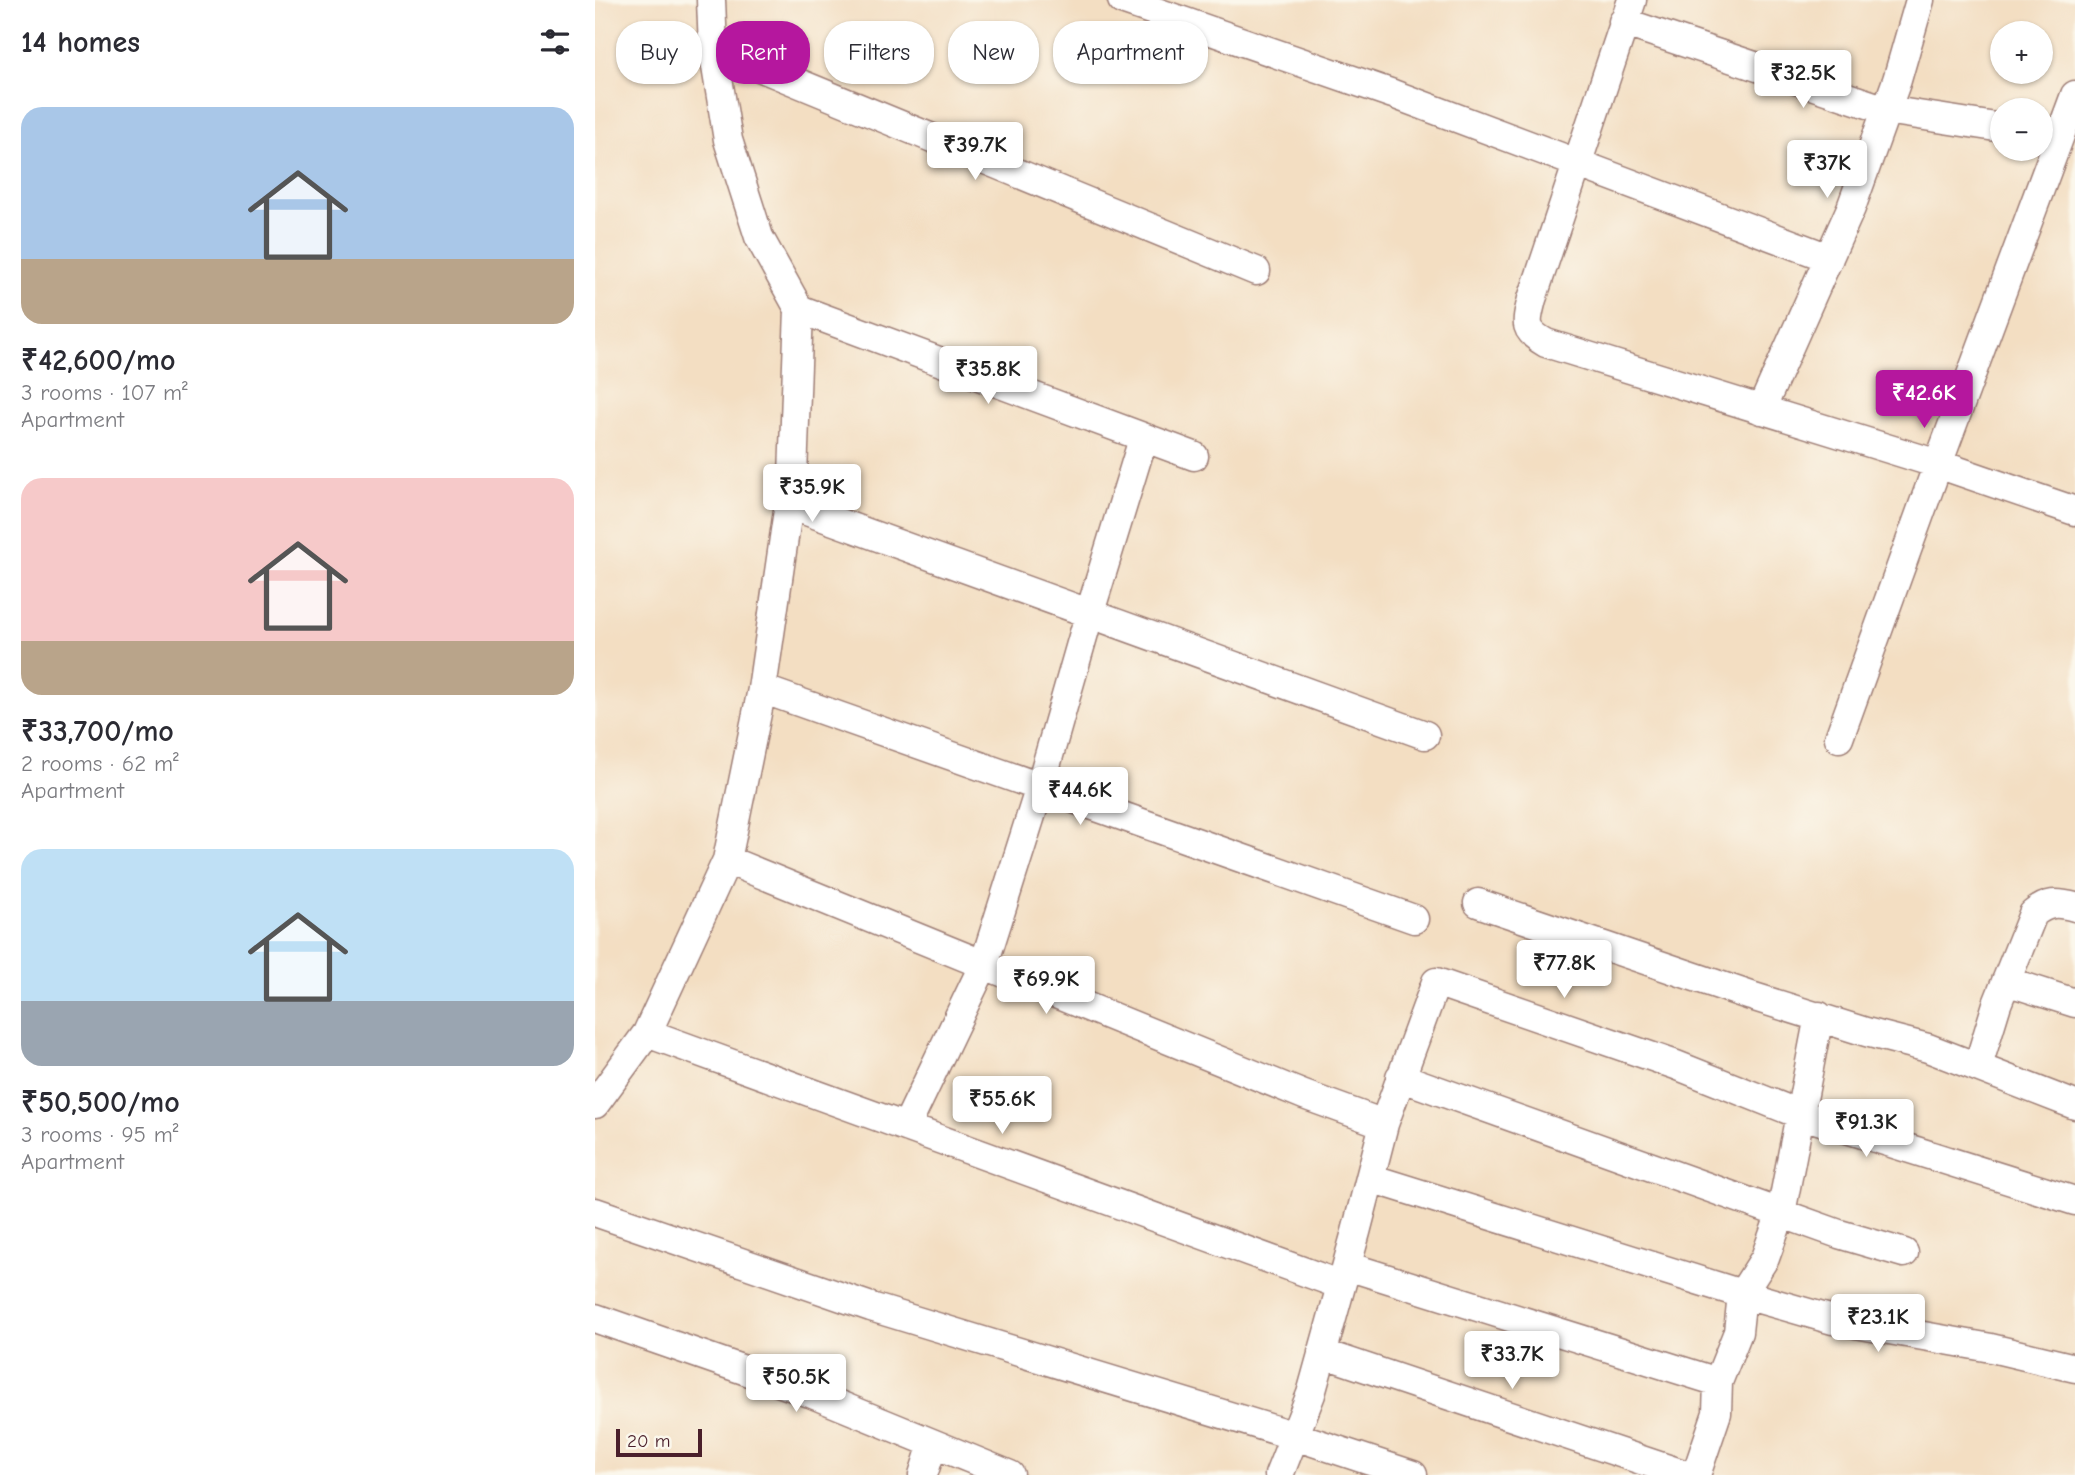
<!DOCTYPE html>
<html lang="en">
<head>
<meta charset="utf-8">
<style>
  body { margin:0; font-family:"Comic Neue",sans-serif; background:#f2f2f3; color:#2b2b33; height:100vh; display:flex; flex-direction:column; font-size:26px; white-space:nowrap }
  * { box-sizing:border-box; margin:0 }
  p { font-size:23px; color:#7c7c81 }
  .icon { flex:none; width:38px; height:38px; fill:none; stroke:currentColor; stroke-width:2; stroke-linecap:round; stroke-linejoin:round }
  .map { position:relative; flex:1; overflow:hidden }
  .side { display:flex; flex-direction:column; background:#fff; width:595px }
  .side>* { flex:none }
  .banner { position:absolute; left:21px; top:21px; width:665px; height:63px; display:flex; gap:14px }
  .fabs { position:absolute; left:1395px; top:21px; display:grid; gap:14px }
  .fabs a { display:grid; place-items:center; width:63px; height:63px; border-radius:50%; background:#fff; box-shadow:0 2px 5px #0004; font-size:35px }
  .scale { position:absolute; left:21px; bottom:18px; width:86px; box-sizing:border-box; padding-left:7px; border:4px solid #4a1f2b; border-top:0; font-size:19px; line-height:24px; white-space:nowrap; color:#4a1f2b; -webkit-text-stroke:5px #fbf7ec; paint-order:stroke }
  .price { position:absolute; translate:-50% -60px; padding:0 16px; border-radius:7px; background:#fff; color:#222; font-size:23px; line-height:46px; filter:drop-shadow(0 2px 4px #0008) }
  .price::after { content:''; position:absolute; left:50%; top:42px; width:21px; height:16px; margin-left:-10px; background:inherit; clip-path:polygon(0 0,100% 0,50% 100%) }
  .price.on { background:#b5179e; color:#fff }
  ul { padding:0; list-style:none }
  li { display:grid; align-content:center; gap:14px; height:371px; padding:0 21px }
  li span { display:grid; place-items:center; height:217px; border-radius:21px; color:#555 }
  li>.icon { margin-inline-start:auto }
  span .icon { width:126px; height:126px; fill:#fffc; stroke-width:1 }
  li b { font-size:30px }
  h2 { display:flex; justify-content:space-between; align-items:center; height:84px; padding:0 21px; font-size:30px }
  .pill { padding:0 24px; border-radius:28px; background:#fff; box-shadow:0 2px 5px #0004; font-size:24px; line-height:63px }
  .pill.on { background:#b5179e; color:#fff }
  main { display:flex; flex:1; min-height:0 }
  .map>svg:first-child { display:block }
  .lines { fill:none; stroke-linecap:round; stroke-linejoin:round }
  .street-casing { stroke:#9e7e76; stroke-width:31 }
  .street { stroke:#fff; stroke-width:28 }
</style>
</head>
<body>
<main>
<section class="side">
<h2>14 homes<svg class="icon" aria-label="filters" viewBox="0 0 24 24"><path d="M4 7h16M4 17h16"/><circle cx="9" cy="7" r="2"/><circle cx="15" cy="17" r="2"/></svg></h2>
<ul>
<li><span style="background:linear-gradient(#a9c7e8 70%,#b9a48a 0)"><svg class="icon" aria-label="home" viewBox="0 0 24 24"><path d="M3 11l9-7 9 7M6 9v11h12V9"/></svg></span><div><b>₹42,600/mo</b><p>3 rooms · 107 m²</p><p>Apartment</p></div></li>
<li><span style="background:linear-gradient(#f6c9c9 75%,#b9a48a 0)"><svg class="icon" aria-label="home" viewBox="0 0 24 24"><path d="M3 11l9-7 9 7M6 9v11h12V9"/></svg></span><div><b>₹33,700/mo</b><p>2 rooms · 62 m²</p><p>Apartment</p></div></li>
<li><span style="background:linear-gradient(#bfe0f5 70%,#9aa5b1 0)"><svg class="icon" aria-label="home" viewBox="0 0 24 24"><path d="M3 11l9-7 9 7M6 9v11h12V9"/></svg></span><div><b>₹50,500/mo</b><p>3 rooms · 95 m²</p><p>Apartment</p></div></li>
</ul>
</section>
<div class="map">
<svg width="1480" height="1475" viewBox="0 0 1480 1475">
  <rect width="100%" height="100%" fill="#fbf7ec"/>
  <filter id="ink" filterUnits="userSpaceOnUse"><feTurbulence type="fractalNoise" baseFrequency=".0143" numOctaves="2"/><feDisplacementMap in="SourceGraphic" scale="14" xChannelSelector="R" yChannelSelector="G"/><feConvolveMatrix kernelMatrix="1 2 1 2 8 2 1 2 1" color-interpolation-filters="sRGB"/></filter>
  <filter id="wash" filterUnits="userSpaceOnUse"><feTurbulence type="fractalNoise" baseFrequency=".00686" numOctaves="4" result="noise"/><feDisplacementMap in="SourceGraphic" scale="28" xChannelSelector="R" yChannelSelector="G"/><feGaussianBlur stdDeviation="1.57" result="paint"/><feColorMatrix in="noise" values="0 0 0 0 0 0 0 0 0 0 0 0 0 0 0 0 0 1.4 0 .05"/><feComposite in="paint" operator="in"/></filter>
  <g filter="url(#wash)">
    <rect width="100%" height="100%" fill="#f3dec2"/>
  </g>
  <g filter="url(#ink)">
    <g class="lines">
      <defs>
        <path id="street" d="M527 0 798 94 1234 258
          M1037 0 937 299C931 323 928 330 951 343L1343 464 1480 511
          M1028 22 1291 110 1407 128
          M118 48 661 271
          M204 309 599 456
          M1166 410 1256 208 1302 80 1325 0
          M195 505 830 735
          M167 689 819 919
          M1244 738 1343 464 1480 95
          M132 860 709 1095 789 1124
          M883 903 1156 996 1271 1032 1333 1048 1480 1105
          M1411 981 1480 1003
          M52 1033 746 1285
          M1383 1066 1402 1004 1438 914C1452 902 1462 902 1480 907
          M805 1077 1244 1234 1309 1253
          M0 1104 52 1033 132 860 167 689 198 476 204 309 164 237 133 140 118 48 116 0
          M311 1127 389 964 445 787 495 612 548 439
          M775 1178 1147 1294 1238 1320 1396 1348 1480 1368
          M0 1212 276 1307 700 1436 818 1475
          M752 1266 1123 1382
          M0 1318 215 1393 415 1475
          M727 1353 1091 1475
          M328 1475 338 1444
          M684 1475 716 1394 761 1232 789 1124 841 982 1081 1065 1204 1114 1480 1201
          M1101 1475 1122 1413 1123 1382 1143 1332 1147 1294 1170 1258 1186 1213 1224 1016"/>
      </defs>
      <!-- street casing -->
      <use href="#street" class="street-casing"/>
      <!-- street -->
      <use href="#street" class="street"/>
    </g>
  </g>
</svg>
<div class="fabs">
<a>+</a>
<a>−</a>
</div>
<div class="scale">20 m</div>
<b class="price" style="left:1208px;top:110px">₹32.5K</b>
<b class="price" style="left:380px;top:182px">₹39.7K</b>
<b class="price" style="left:1232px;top:200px">₹37K</b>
<b class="price" style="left:393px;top:406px">₹35.8K</b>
<b class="price on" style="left:1329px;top:430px">₹42.6K</b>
<b class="price" style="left:217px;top:524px">₹35.9K</b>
<b class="price" style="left:485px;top:827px">₹44.6K</b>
<b class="price" style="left:969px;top:1000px">₹77.8K</b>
<b class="price" style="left:451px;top:1016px">₹69.9K</b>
<b class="price" style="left:407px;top:1136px">₹55.6K</b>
<b class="price" style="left:1271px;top:1159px">₹91.3K</b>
<b class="price" style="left:1283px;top:1354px">₹23.1K</b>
<b class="price" style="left:917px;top:1391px">₹33.7K</b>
<b class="price" style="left:201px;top:1414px">₹50.5K</b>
<div class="banner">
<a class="pill">Buy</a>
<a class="pill on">Rent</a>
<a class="pill">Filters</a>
<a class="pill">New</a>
<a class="pill">Apartment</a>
</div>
</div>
</main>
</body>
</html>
